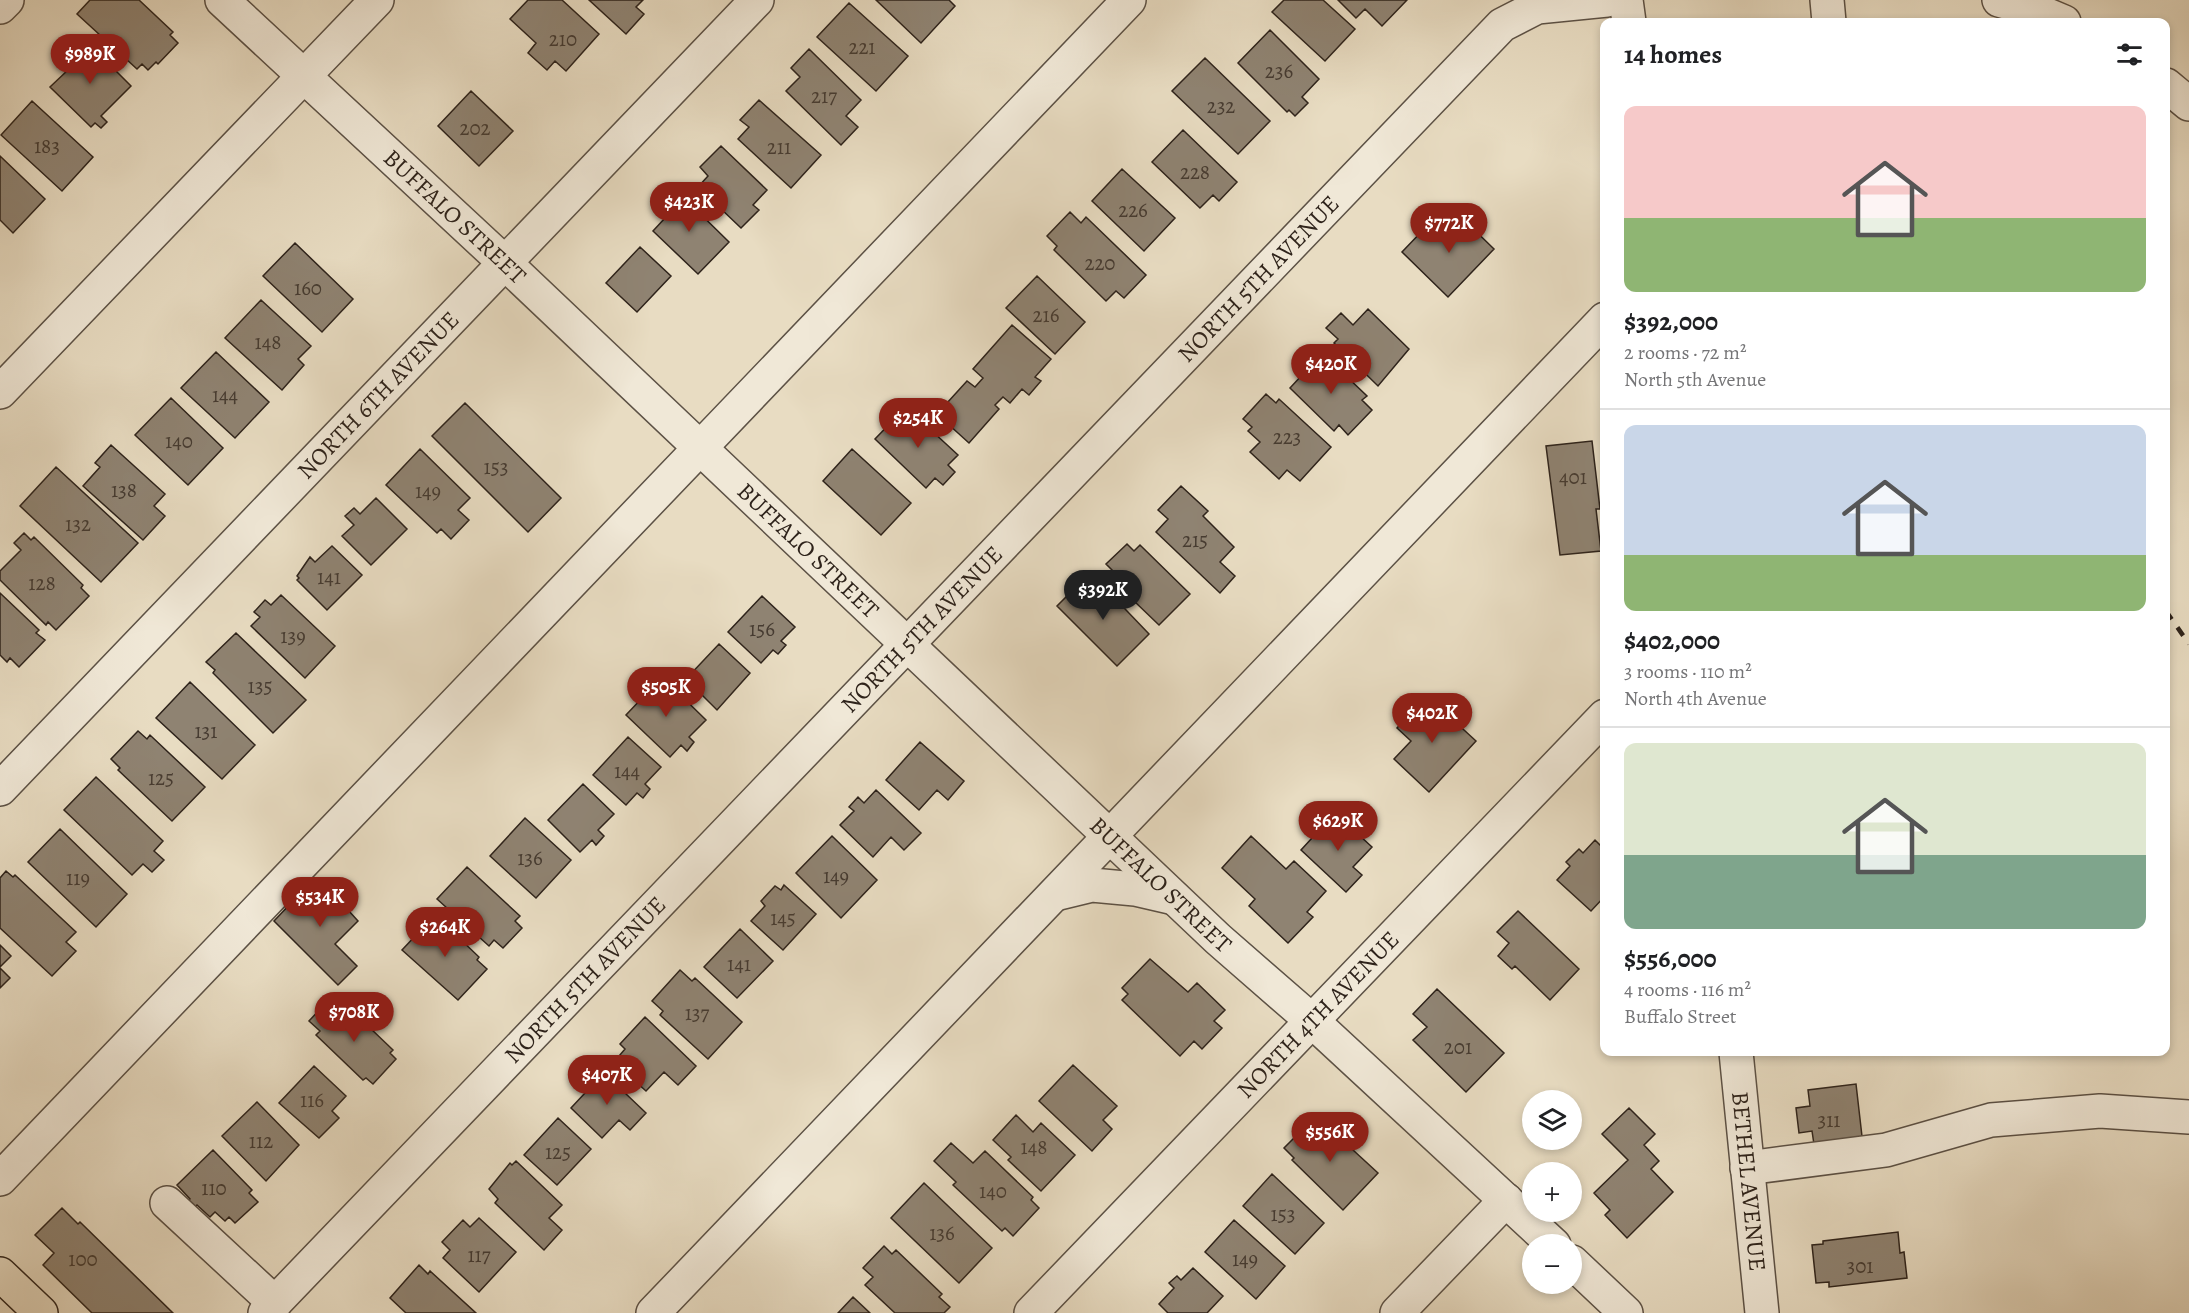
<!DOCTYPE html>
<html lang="en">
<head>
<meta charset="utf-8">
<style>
  body { margin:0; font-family:Alegreya,serif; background:#f6f6f6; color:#202124; height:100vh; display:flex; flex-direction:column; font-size:22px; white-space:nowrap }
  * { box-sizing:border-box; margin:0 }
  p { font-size:20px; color:#757577 }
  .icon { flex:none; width:33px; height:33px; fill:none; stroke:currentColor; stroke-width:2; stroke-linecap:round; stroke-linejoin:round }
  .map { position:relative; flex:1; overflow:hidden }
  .sheet { position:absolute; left:1600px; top:18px; width:570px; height:1038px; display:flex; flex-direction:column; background:#fff; border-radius:12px; box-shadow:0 3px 9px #0003 }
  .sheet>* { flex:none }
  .fabs { position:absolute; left:1522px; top:1090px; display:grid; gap:12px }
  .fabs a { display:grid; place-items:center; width:60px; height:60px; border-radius:50%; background:#fff; box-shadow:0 3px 9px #0003; font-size:30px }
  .price { position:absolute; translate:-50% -51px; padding:0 14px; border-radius:21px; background:#8f2418; color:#fff; font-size:20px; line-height:39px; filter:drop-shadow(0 2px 3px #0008) }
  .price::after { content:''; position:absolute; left:50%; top:36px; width:18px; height:14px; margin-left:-9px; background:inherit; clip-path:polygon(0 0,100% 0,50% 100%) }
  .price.active { background:#222; color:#fff }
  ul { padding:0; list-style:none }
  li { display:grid; align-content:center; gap:12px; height:318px; padding:0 24px }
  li+li { border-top:2px solid #e0e0e0 }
  li span { display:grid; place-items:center; height:186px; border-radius:12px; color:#555 }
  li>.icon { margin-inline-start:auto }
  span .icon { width:108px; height:108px; fill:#fffc; stroke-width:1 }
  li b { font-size:26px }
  h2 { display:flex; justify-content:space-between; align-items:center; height:72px; padding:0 24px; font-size:26px }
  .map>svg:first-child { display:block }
  .building { fill:#8f8372; stroke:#2e231b; stroke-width:1.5 }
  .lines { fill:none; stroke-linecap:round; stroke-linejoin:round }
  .minor-casing { stroke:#5c5145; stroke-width:36 }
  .major-casing { stroke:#2e231b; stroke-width:36 }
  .minor { stroke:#f0e8d7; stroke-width:33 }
  .major { stroke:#e8dcc2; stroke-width:33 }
  .rail { stroke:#2e231b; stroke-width:4.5; stroke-dasharray:10 10; stroke-linecap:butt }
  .labels { text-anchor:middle; stroke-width:6; stroke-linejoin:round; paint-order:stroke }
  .number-label { font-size:21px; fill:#463b31 }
  .street-label { font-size:24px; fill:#2e231b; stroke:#f0e8d7 }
</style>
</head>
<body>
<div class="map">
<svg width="2189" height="1313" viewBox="0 0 2189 1313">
  <rect width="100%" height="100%" fill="#e8dcc2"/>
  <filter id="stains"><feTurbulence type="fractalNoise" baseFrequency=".00333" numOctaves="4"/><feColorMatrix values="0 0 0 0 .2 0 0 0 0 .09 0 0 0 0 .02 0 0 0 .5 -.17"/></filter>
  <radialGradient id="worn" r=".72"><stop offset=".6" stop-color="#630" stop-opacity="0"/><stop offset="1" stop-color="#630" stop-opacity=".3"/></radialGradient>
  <!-- building -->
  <path class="building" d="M90 0H139L173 32 170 35 178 43 158 64 156 62 148 70 142 64 137 69 77 14Z
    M528 0H562L599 34 566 71 555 61 547 70 528 53 536 43 510 19Z
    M589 0H643L636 7 644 14 626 34Z
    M876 0H949L955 6 921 43Z
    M1284 0H1323L1355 29 1325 61 1272 12Z
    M1338 0H1407L1382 26 1365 9 1356 18Z
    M849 3 908 56 876 91 817 37Z
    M1270 30 1319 79 1302 97 1308 103 1295 116 1289 110 1287 112 1238 63Z
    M82 41 89 48 91 46 131 86 101 116 107 122 101 128 95 123 91 127 50 87 69 69 62 62Z
    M809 49 861 100 846 116 858 127 841 145 786 91 800 77 791 68Z
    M1205 58 1270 121 1238 154 1172 91Z
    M471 91 513 131 479 166 438 126Z
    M759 100 821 155 791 188 738 139 749 127 740 120Z
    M32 101 93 157 62 191 1 135Z
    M1183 130 1237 182 1219 201 1213 195 1200 208 1152 162Z
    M721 146 767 190 753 205 759 210 741 228 698 187 708 176 700 167Z
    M0 156 45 199 13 233 0 220Z
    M1122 169 1175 218 1144 251 1092 201Z
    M677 191 729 242 698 274 653 231 665 218 657 211Z
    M1070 212 1081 223 1086 217 1146 275 1124 298 1116 291 1106 301 1054 250 1057 246 1047 236Z
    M1458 214 1494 249 1448 297 1402 252 1425 228 1435 237Z
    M295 243 353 299 322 332 263 276Z
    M640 247 671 276 637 312 606 283Z
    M1037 276 1085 322 1055 354 1006 308Z
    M261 300 311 346 298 359 304 365 282 390 225 338Z
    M1368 309 1409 349 1378 386 1334 343 1338 339 1326 328 1341 313 1353 325Z
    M1012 325 1051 359 1035 377 1041 381 1029 395 1022 389 1010 403 1003 397 995 405 999 409 969 443 937 414 967 381 975 387 983 378 973 369Z
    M216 352 269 402 235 438 181 388Z
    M1323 354 1367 396 1362 400 1372 410 1348 435 1339 425 1334 431 1290 388 1303 374 1298 369 1308 358 1313 364Z
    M1266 394 1276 403 1279 399 1331 447 1300 481 1287 470 1279 479 1250 452 1260 442 1248 431 1252 427 1243 419Z
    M171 398 223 448 188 485 135 435Z
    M465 403 561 498 528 532 432 436Z
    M906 407 958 455 948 465 955 472 943 485 935 478 926 488 875 439Z
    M1592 441 1600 509H1596L1601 551 1560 555 1546 446Z
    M111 445 165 494 154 506 165 516 143 540 83 486 100 467 95 463Z
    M420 449 470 498 458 510 469 520 451 539 441 529 437 533 386 485Z
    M852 449 911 503 881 535 823 481Z
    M56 467 138 543 101 582 20 506Z
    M1181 486 1208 511 1203 516 1234 547 1220 562 1235 576 1220 593 1156 532 1168 519 1158 510Z
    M376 498 407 529 371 565 342 536 354 525 345 516 354 508 360 514Z
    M24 533 31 540 34 537 83 585 81 588 89 596 56 630 48 622 46 625 0 580V571L21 550 14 543Z
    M1127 544 1134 551 1140 545 1190 594 1159 625 1109 577 1114 572 1106 564Z
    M332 546 362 575 327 610 297 580 299 578 297 576 310 557 315 562Z
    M1085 578 1100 590 1104 587 1149 634 1117 666 1057 606Z
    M0 593 39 630 36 633 45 640 19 667 10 658 7 662 0 655Z
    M281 595 335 646 305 678 251 626 260 617 254 612 265 600 271 605Z
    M762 596 795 627 781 641 786 645 778 654 773 650 761 663 728 632Z
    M236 633 306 700 273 733 213 673 215 670 206 662Z
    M719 644 750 673 717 710 686 679Z
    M662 677 706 720 689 737 694 742 687 751 681 745 670 757 626 715Z
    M190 682 255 745 222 779 156 718Z
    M1427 696 1476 741 1429 792 1394 759 1411 741 1397 728Z
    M138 731 147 739 150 735 205 787 172 821 118 770 120 768 111 759Z
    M628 737 661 767 645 784 650 789 643 798 637 793 626 805 593 775Z
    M920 742 964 781 948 800 937 790 919 810 886 780Z
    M96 777 163 841 154 851 164 860 152 872 143 864 132 875 64 810Z
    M583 784 614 814 598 830 604 836 596 845 592 840 580 852 548 820Z
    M876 790 921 833 904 850 891 837 873 857 840 825 854 811 849 807 858 797 864 803Z
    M1335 813 1372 847 1353 867 1362 875 1346 892 1301 850Z
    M525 818 571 860 536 898 490 856Z
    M60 829 127 894 96 927 28 862Z
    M832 836 877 880 841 918 796 873Z
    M1251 836 1286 869 1294 861 1326 891 1307 912 1313 917 1288 943 1249 906 1255 899 1222 868Z
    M1595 840 1605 850V896L1591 911 1557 880 1570 866 1566 862 1579 849 1583 853Z
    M467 867 520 916 515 921 522 928 503 948 494 940 489 946 437 899Z
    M6 871 13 877 15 875 76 932 66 942 76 951 52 976 0 928V878Z
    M314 879 317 882 320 879 358 921 335 944 357 966 338 985 274 921Z
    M784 885 816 914 783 950 751 921 765 906 761 901 775 886 781 890Z
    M1518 911 1579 969 1550 1000 1515 966 1512 969 1498 956 1509 943 1497 932Z
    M435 915 479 957 477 960 487 969 458 1000 402 950Z
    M740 929 773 961 737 998 704 967Z
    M0 945 11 956 0 967Z
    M1150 959 1188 992 1197 983 1225 1010 1214 1021 1222 1028 1202 1049 1194 1041 1180 1056 1122 1000 1128 994 1122 988Z
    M0 968 10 978 0 988Z
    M680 970 692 981 695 978 742 1022 708 1059 660 1015 663 1011 652 1001Z
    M1437 989 1504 1053 1466 1092 1413 1040 1427 1027 1413 1014Z
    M345 1004 393 1050 390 1053 396 1059 373 1084 366 1078 363 1080 316 1035 320 1031 309 1021 323 1006 334 1016Z
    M645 1017 696 1066 678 1085 664 1072 646 1091 614 1062 625 1049 620 1044Z
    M1073 1065 1117 1106 1103 1120 1112 1129 1092 1151 1039 1101Z
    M314 1066 346 1096 332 1111 339 1118 319 1138 279 1103Z
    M603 1072 646 1113 630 1130 619 1120 602 1138 571 1108 585 1093 582 1090Z
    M1856 1084 1863 1145 1815 1151 1812 1131 1799 1133 1796 1108 1810 1106 1808 1090Z
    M257 1102 299 1145 266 1181 222 1136Z
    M1629 1108 1655 1134 1644 1145 1659 1161 1651 1169 1673 1192 1627 1238 1605 1215 1610 1210 1594 1193 1628 1160 1602 1134Z
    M1016 1115 1033 1132 1041 1123 1075 1155 1041 1191 1008 1160 1011 1157 993 1140Z
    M1316 1116 1378 1173 1343 1210 1292 1160 1294 1158 1284 1148Z
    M558 1118 591 1149 557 1185 524 1155Z
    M951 1143 973 1163 985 1151 1033 1197 1031 1200 1039 1208 1013 1236 1005 1228 1002 1231 953 1185 956 1182 934 1161Z
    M213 1150 252 1190 249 1193 258 1202 235 1223 229 1217 225 1221 215 1212 210 1217 197 1205 193 1209 186 1202 190 1199 177 1185Z
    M516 1161 562 1205 549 1218 562 1230 544 1250 495 1203 498 1199 489 1189 510 1163 512 1165Z
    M1272 1174 1324 1223 1295 1254 1243 1206Z
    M924 1183 992 1248 959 1283 891 1218Z
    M62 1208 78 1224 80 1222 173 1313H92L43 1265 54 1253 35 1235Z
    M479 1218 516 1252 479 1292 443 1258 450 1250 442 1242 463 1220 470 1227Z
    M1234 1220 1285 1266 1256 1299 1205 1252Z
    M1898 1232 1900 1253 1904 1252 1907 1278 1829 1287V1282L1816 1283 1812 1245 1823 1244V1241Z
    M884 1246 892 1254 896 1250 942 1294 939 1297 950 1307 944 1313H895L865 1285 873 1277 863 1268Z
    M419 1265 428 1274 430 1271 476 1313H406L390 1298Z
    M1193 1268 1223 1296 1207 1313H1168L1159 1304 1174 1288 1169 1283 1177 1276 1181 1280Z
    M853 1297 870 1313H838Z"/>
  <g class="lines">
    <defs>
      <g id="minor">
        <path id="s1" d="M222 0 505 263 1218 939 1311 1020 1554 1245"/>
        <path d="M1626 0 1629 22"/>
        <path d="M1827 0 1829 22"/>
        <path d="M1999 0 2038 11 2064 22"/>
        <path d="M0 7 7 0"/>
        <path d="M2166 85 2189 104"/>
        <path d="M0 392 377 0"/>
        <path id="s2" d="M0 789 757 0"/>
        <path d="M1055 894 1092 885 1135 889 1174 898"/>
        <path id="s3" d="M1736 1052 1762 1313"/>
        <path d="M1747 1168 1886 1150 1991 1120 2100 1111 2189 1117"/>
        <path d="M0 1179 1129 0"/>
        <path d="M167 1203 275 1303"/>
        <path d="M1572 1262 1626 1313"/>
        <path id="s4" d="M265 1313 1502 25 1537 7 1607 0"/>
        <path d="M653 1313 1605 319"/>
        <path id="s5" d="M1031 1313 1605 716"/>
        <path d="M1397 1313 1506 1200"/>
      </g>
      <path id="major" d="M0 1274 41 1313"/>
    </defs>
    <!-- minor casing -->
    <use href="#minor" class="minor-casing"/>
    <!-- major casing -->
    <use href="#major" class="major-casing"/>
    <!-- minor -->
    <use href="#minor" class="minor"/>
    <!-- major -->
    <use href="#major" class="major"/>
    <!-- rail -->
    <path class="rail" d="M2166 611 2189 644"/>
  </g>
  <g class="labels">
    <!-- number labels -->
    <g class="number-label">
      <text x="563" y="46">210</text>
      <text x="862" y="54">221</text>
      <text x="1279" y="78">236</text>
      <text x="824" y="103">217</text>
      <text x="1221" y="113">232</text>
      <text x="475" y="135">202</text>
      <text x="47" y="153">183</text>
      <text x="779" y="154">211</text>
      <text x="1195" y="179">228</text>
      <text x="1133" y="217">226</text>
      <text x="1100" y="270">220</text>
      <text x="308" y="295">160</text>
      <text x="1046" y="322">216</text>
      <text x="268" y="349">148</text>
      <text x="225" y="402">144</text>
      <text x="1287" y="444">223</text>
      <text x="179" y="448">140</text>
      <text x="496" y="474">153</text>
      <text x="1573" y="484">401</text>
      <text x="124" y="497">138</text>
      <text x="428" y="498">149</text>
      <text x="78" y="531">132</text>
      <text x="1195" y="547">215</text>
      <text x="329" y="584">141</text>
      <text x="42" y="590">128</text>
      <text x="762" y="636">156</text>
      <text x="293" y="643">139</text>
      <text x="260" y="693">135</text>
      <text x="206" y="738">131</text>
      <text x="627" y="778">144</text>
      <text x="161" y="785">125</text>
      <text x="530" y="865">136</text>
      <text x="836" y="883">149</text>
      <text x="78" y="885">119</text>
      <text x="783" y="925">145</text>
      <text x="739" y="971">141</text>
      <text x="697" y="1020">137</text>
      <text x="1458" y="1054">201</text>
      <text x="312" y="1107">116</text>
      <text x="1829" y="1127">311</text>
      <text x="261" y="1148">112</text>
      <text x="1034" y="1154">148</text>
      <text x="558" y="1159">125</text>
      <text x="214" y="1195">110</text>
      <text x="993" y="1198">140</text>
      <text x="1283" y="1221">153</text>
      <text x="942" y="1240">136</text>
      <text x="479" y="1262">117</text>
      <text x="83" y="1266">100</text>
      <text x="1245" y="1266">149</text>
      <text x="1860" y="1273">301</text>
    </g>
    <!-- street labels -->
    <g class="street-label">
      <text dy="8" stroke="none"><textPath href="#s1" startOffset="318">BUFFALO STREET</textPath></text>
      <text dy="8" stroke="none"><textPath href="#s4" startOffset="1434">NORTH 5TH AVENUE</textPath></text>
      <text dy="8" stroke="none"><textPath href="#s2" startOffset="546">NORTH 6TH AVENUE</textPath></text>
      <text dy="8" stroke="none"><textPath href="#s1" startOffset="804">BUFFALO STREET</textPath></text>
      <text dy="8" stroke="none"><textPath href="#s4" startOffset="948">NORTH 5TH AVENUE</textPath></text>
      <text dy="8" stroke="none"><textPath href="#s1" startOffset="1290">BUFFALO STREET</textPath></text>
      <text dy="8" stroke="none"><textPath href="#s4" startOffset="462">NORTH 5TH AVENUE</textPath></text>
      <text dy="8" stroke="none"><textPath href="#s5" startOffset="414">NORTH 4TH AVENUE</textPath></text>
      <text dy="8" stroke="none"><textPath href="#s3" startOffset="130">BETHEL AVENUE</textPath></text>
    </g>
  </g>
  <rect width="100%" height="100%" filter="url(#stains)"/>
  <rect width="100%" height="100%" fill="url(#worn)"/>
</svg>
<div class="fabs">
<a><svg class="icon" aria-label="layers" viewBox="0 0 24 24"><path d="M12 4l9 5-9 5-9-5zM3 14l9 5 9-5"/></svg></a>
<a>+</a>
<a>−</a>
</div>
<b class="price" style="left:90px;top:85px">$989K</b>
<b class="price" style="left:689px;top:233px">$423K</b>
<b class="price" style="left:1449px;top:254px">$772K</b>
<b class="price" style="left:1331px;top:395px">$420K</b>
<b class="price" style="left:918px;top:449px">$254K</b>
<b class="price active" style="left:1103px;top:621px">$392K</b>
<b class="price" style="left:666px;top:718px">$505K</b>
<b class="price" style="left:1432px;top:744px">$402K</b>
<b class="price" style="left:1338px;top:852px">$629K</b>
<b class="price" style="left:320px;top:928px">$534K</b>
<b class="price" style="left:445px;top:958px">$264K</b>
<b class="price" style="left:354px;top:1043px">$708K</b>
<b class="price" style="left:607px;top:1106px">$407K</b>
<b class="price" style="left:1330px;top:1163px">$556K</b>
<section class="sheet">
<h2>14 homes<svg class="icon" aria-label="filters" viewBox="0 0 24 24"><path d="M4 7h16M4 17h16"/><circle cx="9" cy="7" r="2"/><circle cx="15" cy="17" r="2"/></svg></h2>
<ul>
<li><span style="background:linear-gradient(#f6c9c9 60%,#8fb573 0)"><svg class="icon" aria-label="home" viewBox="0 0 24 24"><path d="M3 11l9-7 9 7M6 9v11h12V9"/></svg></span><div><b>$392,000</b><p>2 rooms · 72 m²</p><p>North 5th Avenue</p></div></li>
<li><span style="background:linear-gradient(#c9d6e8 70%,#8fb573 0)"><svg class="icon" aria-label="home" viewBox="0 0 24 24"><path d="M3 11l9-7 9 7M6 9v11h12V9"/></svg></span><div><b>$402,000</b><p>3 rooms · 110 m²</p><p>North 4th Avenue</p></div></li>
<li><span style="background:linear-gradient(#dfe7d0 60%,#7fa58c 0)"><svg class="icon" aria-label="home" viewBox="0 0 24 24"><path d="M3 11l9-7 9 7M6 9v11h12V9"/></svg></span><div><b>$556,000</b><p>4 rooms · 116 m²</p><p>Buffalo Street</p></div></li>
</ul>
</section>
</div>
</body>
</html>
